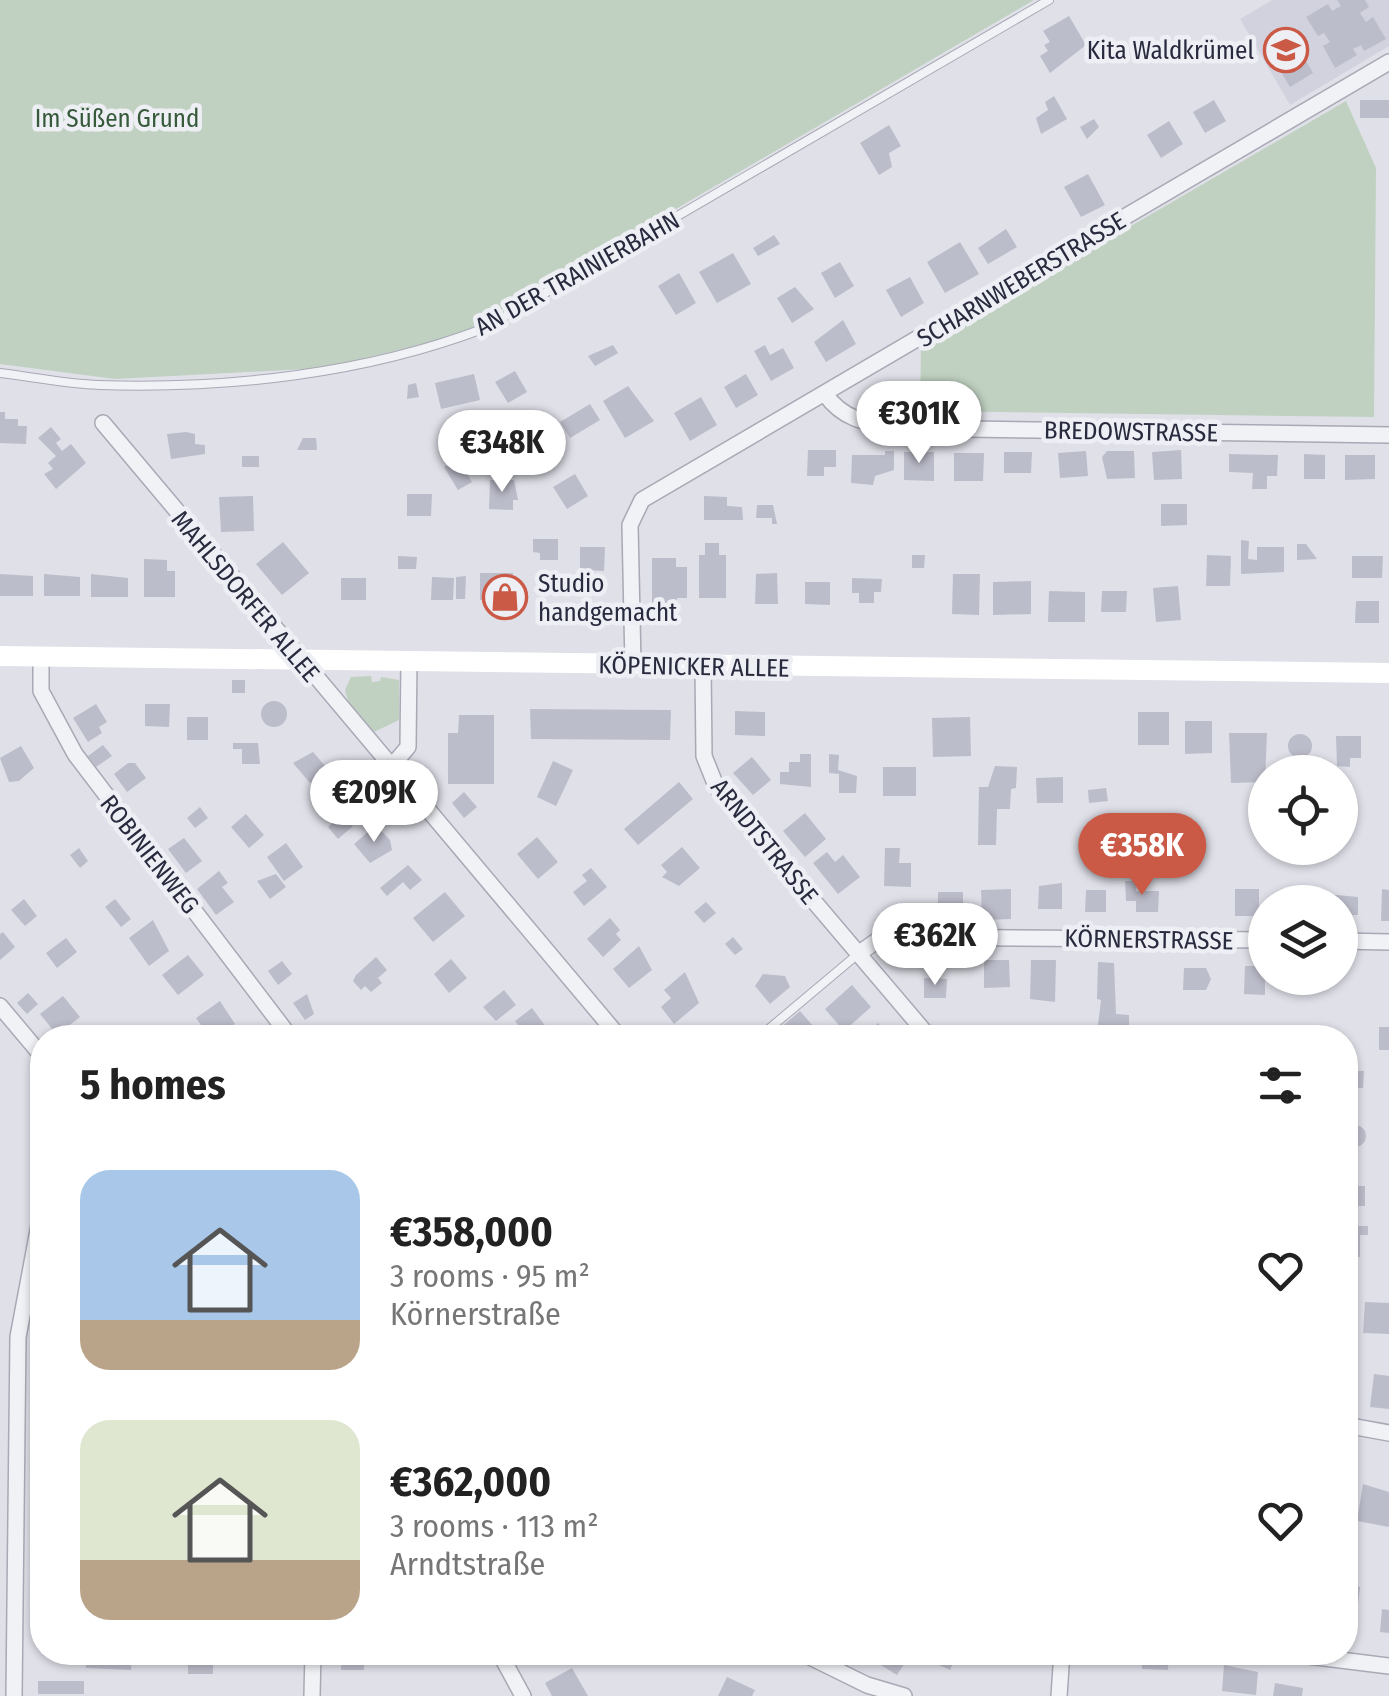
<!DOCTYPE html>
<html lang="en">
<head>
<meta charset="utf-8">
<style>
  body { margin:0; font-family:"Fira Sans Condensed",sans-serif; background:#f2f2f2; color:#222; height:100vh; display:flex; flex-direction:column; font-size:38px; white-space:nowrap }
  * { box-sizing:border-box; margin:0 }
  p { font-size:32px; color:#767676 }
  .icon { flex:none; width:55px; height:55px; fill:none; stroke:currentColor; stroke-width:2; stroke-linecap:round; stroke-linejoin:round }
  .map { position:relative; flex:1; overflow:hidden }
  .side { position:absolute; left:30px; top:1025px; width:1328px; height:640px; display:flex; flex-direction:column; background:#fff; border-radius:40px; box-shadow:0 2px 8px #0004 }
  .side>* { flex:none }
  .controls { position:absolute; left:1248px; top:755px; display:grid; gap:20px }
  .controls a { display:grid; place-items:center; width:110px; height:110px; border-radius:50%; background:#fff; box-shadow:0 2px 8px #0004; font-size:50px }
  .price { position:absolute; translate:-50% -85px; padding:0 22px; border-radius:35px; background:#fff; color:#222; font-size:32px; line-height:65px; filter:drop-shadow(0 2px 5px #0008) }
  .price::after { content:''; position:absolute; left:50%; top:60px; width:30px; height:22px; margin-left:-15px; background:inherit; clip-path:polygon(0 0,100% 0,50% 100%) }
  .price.current { background:#ca5946; color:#fff }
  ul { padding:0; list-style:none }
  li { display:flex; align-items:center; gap:30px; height:250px; padding:0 50px }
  li span { display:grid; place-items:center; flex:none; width:280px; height:200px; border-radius:30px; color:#555 }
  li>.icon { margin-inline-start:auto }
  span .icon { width:120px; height:120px; fill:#fffc; stroke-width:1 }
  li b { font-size:42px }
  h2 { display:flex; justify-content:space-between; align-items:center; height:120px; padding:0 50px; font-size:42px }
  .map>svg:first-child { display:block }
  .built { fill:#d1d2dd }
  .green { fill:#c0d1c1 }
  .building { fill:#bcbdca }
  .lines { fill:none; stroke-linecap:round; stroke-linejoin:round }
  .lane-casing { stroke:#a8a9b5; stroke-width:10 }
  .street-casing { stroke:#a8a9b5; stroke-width:18 }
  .lane { stroke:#f1f2f6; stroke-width:8 }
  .street { stroke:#f1f2f6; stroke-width:15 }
  .secondary { stroke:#fff; stroke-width:20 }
  .labels { text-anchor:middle; stroke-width:9; stroke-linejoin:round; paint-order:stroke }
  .poi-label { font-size:25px; fill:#282a3e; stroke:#eeeff5; text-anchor:end }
  .park-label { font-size:25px; fill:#365a3a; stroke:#eeeff5 }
  .street-label { font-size:25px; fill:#282a3e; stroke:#eeeff5 }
</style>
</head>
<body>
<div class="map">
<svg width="1389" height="1696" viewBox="0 0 1389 1696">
  <rect width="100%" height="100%" fill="#dfe0e8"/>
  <!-- built -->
  <path class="built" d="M1272 0H1389V46L1290 105 1240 19Z"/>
  <!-- green -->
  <path class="green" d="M0 0H1034L460 335 324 368 115 379 0 364Z
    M1346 101 1376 168 1374 417 920 411 921 348Z
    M371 676 372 682 380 681 381 677 399 680V720L374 732 350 708 345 690 351 677Z"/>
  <!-- building -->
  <path class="building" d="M1337 0H1365L1369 7 1360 13 1366 22 1373 17 1386 39 1364 51 1361 45 1353 49 1357 55 1335 68 1323 46 1330 42 1324 33 1318 36 1306 17 1328 4 1332 11 1341 6Z
    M1069 16 1086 45 1050 73 1040 56 1048 51 1044 45 1050 42 1043 31Z
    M1300 51 1313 73 1290 87 1277 65Z
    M1054 96 1067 119 1041 134 1036 118 1048 110 1045 102Z
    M1214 100 1226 121 1205 133 1193 112Z
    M1360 100H1389V118H1360Z
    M1094 119 1099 127 1087 139 1080 127Z
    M1169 121 1183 144 1161 158 1147 135Z
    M889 125 901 146 889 153 892 167 879 175 860 143Z
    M1088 174 1105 205 1081 217 1064 187Z
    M1006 229 1017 247 988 264 978 248Z
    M774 235 780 244 758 256 753 248Z
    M960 242 979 274 945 293 927 262Z
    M733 253 751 284 717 303 699 272Z
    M840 262 854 286 835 298 821 273Z
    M679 273 696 303 676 315 658 286Z
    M910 277 924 303 901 317 886 290Z
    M795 287 814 309 792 323 777 298Z
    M843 320 856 344 826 362 814 342Z
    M613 345 618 353 595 366 588 356Z
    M765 345 770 355 783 348 794 368 771 381 754 351Z
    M515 371 527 392 508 403 495 382Z
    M474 374 480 400 441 409 435 383Z
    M746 374 758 395 736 408 724 387Z
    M416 383 419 397 407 399 408 385Z
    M628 386 654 421 625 438 603 401Z
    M701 397 717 425 690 441 674 413Z
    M590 404 600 420 570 438 560 422Z
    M0 412H5V419H18V426H27L26 444 0 443Z
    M51 427 61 439 56 443 62 451 71 444 86 463 56 489 44 474 53 469 48 463 56 456 38 438Z
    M186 432 195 434V444L205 445V454L171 459 167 434Z
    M303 438H316L317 450H297Z
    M808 450H836V467H824V476H807Z
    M1181 450 1182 479 1154 480 1152 452Z
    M885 451H894V470L875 476 873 485 851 483 852 455H885Z
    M1086 451 1088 476 1060 478 1058 453Z
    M1107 451H1134L1135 478 1107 479 1102 457Z
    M904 452H934V481L904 480Z
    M1004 452H1032L1031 473H1004Z
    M954 453H984L983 481H954Z
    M1229 454 1278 455 1277 476H1267V489H1252L1253 473 1229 472Z
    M1304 454 1325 455V479H1304Z
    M1345 455H1375V479L1345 480Z
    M242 456H259V467H242Z
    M458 458 472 482 458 490 444 467Z
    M575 474 588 496 567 509 553 487Z
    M490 480H514L518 500H513V510L489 509Z
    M407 494H432L431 516H407Z
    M253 496 254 531 221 532 219 497Z
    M704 496 727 497V506L742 507 743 520H704Z
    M1161 504H1187V525L1161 526Z
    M757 505H773L777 524H772V518H756Z
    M533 539H558V560H540V553L533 552Z
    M1241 540 1249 541 1248 559 1257 560V547H1284V572L1241 574Z
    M283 542 309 573 282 595 256 564Z
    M705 543H719V555H726V598H699V555H705Z
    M1297 544H1306L1317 559 1297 560Z
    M580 547H605L604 571 580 570Z
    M912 555H925L924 568H912Z
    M1207 555 1231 556 1230 586H1206Z
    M398 556 417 557 416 569H398Z
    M1352 556H1383L1382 578H1352Z
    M652 558H676V567H687V598H677V611L652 612Z
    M144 559 167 560V571H175V597H144Z
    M480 573H513V600H480Z
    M777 573 778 604H755L756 574Z
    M0 574 33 576V596H0Z
    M44 574 80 577V596H44Z
    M91 574 128 578V597H91Z
    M953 574H980L979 615 952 614Z
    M466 576 465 599H456V577Z
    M432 577 454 578 453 600H431Z
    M341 578H366V600H341Z
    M852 578 882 579 881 592H874V603H859V593H852Z
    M1031 581V614L993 615V582Z
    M805 582H830V605L805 604Z
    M1178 586 1181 620 1156 622 1153 588Z
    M1049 591 1085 592V622H1048Z
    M1102 591H1127L1126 612H1101Z
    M1356 601H1379V623H1355Z
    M232 680H245V693H232Z
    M261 714a13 13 0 1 1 26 0a13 13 0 1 1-26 0Z
    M96 704 107 722 99 727 102 733 88 742 73 718Z
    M145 704H170L169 727 145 726Z
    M530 709 671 710 670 740 531 739Z
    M735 711 765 712V736L735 735Z
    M1138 712H1169V745H1138Z
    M459 715H494V784H448V733H458Z
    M187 717H208V740H187Z
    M970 717 971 756 933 757 932 718Z
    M1185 721H1212V753L1185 754Z
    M1229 733H1267L1265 782 1231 783Z
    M1288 746a12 12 0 1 1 24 0a12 12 0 1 1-24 0Z
    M1336 736H1361V758H1350V767L1337 766Z
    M233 743H258L260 764H242V749H233Z
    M103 745 112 756 96 767 88 756Z
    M21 746 34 768 19 781 9 782 0 758Z
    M313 752 327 768 310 783 293 763Z
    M800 754H811V787L780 784V772H789V762H800Z
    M829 754 839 755 838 770 857 776 856 793H839V774L829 773Z
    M752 757 771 780 753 795 733 773Z
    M553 761 573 770 556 806 537 797Z
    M128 763H135L146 778 127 792 114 774Z
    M995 766 1017 767 1016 788 1011 789 1010 809H997L996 845H978L979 787H988Z
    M883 767H916V796H883Z
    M1063 777V803H1037L1036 778Z
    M679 782 693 799 638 845 624 829Z
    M1106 788 1108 801 1089 803 1088 790Z
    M464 792 477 807 464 818 452 803Z
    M200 807 208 818 195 828 187 818Z
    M805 813 826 839 805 857 783 831Z
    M246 814 264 835 249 848 231 827Z
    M343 814 353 826 338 839 328 827Z
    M376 825 390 840 392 850 370 863 354 844Z
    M1189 826 1202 832 1199 851H1188Z
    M1084 834 1119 835V849L1105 848V862H1084Z
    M537 837 558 862 538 879 517 854Z
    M184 838 202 861 186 873 168 849Z
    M286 843 303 867 284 881 267 857Z
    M682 847 700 868 679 886 662 877 667 872 661 865Z
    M79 848 88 861 80 868 70 855Z
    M885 848H900L899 863H911V887L884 886Z
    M827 852 835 862 843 855 860 877 838 894 813 863Z
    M408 865 422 880 410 890 403 882 387 896 380 888Z
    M591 868 607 887 584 906 573 892 587 881 582 875Z
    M219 871 228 883 222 887 234 902 216 915 197 889Z
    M276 874 286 887 270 899 257 881Z
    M1125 881H1137L1136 891H1159L1158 912H1136V901H1126Z
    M1062 883V909H1038L1039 886Z
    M1011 889V919L982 920 981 890Z
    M1235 889H1259V916H1235Z
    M1301 889 1309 892 1310 902H1287V892Z
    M1382 889 1389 890V921H1381Z
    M1086 890H1106V912H1085Z
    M445 892 465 916 433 942 413 918Z
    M938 892H963V912H938Z
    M1326 894 1358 897V915H1340V902H1326Z
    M24 899 37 916 25 926 11 910Z
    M115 899 131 919 121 927 105 907Z
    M706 902 716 913 704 923 694 912Z
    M610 918 620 930 616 934 621 940 603 957 587 939Z
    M153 920 169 951 149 966 129 938Z
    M3 932 15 947 0 960V934Z
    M733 937 743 949 735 955 725 944Z
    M66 938 77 952 57 968 46 953Z
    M639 946 652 970 629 988 613 969Z
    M188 955 204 975 178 995 162 975Z
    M376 957 387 970 378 978 382 983 371 992 365 986 361 990 353 981 356 975Z
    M451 959 467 978 449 993 434 974Z
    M984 960H1009L1010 987 984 988Z
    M1031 960H1056L1055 1002 1030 999Z
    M282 961 292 974 278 985 268 971Z
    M1098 962 1114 963 1116 1014 1129 1015V1034L1097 1033 1101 1000 1097 999Z
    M1245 966H1265V995L1244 994Z
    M1184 968H1206L1211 979 1206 990H1183Z
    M685 972 699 1003 674 1024 661 1007 671 998 664 990Z
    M763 974 785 976 790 987 770 1004 755 986Z
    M924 978 947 979 946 998H924Z
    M1282 978H1307V990H1282Z
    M852 985 871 1007 844 1031 825 1009Z
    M504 990 516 1005 496 1021 483 1007Z
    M28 993 38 1004 27 1014 17 1003Z
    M307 994 314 1014 305 1020 293 1003Z
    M63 996 80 1017 57 1035 40 1014Z
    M220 1001 235 1024 210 1038 196 1018Z
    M532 1008 552 1035 549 1038H528L515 1021Z
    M800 1011 814 1027 802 1038H784L778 1030Z
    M878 1023 890 1038H862Z
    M1379 1027H1389V1050H1379Z
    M1345 1071H1364L1363 1088H1345Z
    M1344 1136a11 11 0 1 1 22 0a11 11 0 1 1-22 0Z
    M1345 1186H1365V1206H1345Z
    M1348 1226H1368V1235H1360V1257H1349L1345 1266Z
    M1365 1302 1389 1303V1334L1363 1333Z
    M1374 1374 1389 1376V1409L1370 1407Z
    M1363 1484 1389 1492V1527L1357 1521Z
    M1345 1585 1360 1587 1357 1612 1345 1610Z
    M1382 1609 1389 1610V1633L1380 1632Z
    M86 1652H132L131 1670 86 1668Z
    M188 1652H213V1674H188Z
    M341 1652H364V1670H341Z
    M886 1652 908 1658 897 1675 879 1664Z
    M944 1652 957 1655 950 1670 939 1665Z
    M1106 1652H1128V1660H1106Z
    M1147 1652H1169L1168 1670 1142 1669V1654Z
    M1224 1665 1258 1672 1256 1695 1222 1691Z
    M572 1668 588 1696H552L545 1683Z
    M727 1677 755 1690 752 1696H718Z
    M38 1681H84V1694H38Z
    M1275 1683 1303 1688 1302 1696H1273Z"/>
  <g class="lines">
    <defs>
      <path id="lane" d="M0 373C33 377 67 384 99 385 228 389 365 374 485 328L1049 0
        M758 1038 858 954"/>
      <path id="street" d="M825 394C844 421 868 423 899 428L1389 435
        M103 423 620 1038
        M41 657V691L75 754 291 1038
        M633 665 630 525 642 500 1389 62
        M703 666 704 756 716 786 930 1038
        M391 767 408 747 409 661
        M1340 941 1389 942
        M858 954 878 940 894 937 1265 940
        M0 1006 42 1056
        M1345 1425 1389 1433
        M499 1652 523 1696
        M800 1652 867 1685 904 1696
        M1276 1652 1389 1666
        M14 1696 18 1337 42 1209
        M312 1696 313 1652
        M1059 1696 1062 1652"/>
    </defs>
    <!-- lane casing -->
    <use href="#lane" class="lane-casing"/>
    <!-- street casing -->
    <use href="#street" class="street-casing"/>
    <!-- lane -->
    <use href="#lane" class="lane"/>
    <!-- street -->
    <use href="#street" class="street"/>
    <!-- secondary -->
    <path class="secondary" d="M0 656 1389 673"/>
  </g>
  <!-- icons -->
  <defs>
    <symbol id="school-ring" viewBox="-11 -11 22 22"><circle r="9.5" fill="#eeeff5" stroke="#ca5946" stroke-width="1.5"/><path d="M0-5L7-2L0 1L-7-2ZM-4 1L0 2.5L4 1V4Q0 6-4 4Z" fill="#ca5946"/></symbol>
    <symbol id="shop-ring" viewBox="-11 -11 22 22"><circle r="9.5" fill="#eeeff5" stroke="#ca5946" stroke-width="1.5"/><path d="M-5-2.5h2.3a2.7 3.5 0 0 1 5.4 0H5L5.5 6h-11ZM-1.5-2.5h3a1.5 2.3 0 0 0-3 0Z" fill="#ca5946"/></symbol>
  </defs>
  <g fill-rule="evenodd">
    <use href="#school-ring" x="1261" y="25" width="50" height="50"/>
    <use href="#shop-ring" x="480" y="572" width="50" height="50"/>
  </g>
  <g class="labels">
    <!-- poi labels -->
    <g class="poi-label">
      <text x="1254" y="59">Kita Waldkrümel</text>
      <text x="538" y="592" text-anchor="start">Studio<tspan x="538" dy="29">handgemacht</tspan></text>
    </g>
    <!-- park labels -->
    <g class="park-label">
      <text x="117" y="127">Im Süßen Grund</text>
    </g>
    <!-- street labels -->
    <g class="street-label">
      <text transform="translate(577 273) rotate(-29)" y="9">AN DER TRAINIERBAHN</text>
      <text transform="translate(1021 279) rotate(-31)" y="9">SCHARNWEBERSTRASSE</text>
      <text transform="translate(1131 431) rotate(1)" y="9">BREDOWSTRASSE</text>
      <text transform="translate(246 596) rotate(50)" y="9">MAHLSDORFER ALLEE</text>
      <text transform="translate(694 666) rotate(1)" y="9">KÖPENICKER ALLEE</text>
      <text transform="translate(765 841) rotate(51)" y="9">ARNDTSTRASSE</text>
      <text transform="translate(150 854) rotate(52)" y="9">ROBINIENWEG</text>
      <text transform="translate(1149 939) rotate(1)" y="9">KÖRNERSTRASSE</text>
    </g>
  </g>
</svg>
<div class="controls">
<a><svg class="icon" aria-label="locate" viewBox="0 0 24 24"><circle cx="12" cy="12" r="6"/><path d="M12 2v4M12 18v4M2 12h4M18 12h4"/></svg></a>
<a><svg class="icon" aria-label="layers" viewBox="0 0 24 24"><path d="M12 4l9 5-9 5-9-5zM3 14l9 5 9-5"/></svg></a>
</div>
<b class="price" style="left:919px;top:466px">€301K</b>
<b class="price" style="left:502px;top:495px">€348K</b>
<b class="price" style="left:374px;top:845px">€209K</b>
<b class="price current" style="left:1142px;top:898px">€358K</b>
<b class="price" style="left:935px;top:988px">€362K</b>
<section class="side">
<h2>5 homes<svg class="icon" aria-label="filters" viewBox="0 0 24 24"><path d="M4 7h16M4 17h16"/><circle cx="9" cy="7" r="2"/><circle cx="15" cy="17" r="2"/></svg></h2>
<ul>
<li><span style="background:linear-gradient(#a9c7e8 75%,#b9a48a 0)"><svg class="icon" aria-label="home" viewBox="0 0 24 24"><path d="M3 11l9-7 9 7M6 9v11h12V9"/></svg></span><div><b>€358,000</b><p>3 rooms · 95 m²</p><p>Körnerstraße</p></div><svg class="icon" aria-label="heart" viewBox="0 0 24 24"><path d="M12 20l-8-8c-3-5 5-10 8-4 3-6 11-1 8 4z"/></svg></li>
<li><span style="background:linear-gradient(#dfe7d0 70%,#b9a48a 0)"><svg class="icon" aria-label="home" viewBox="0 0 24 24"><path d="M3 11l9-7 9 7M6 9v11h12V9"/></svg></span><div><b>€362,000</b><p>3 rooms · 113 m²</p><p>Arndtstraße</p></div><svg class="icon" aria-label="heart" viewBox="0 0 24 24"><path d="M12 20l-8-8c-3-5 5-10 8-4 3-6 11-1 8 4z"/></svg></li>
</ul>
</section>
</div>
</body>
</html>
